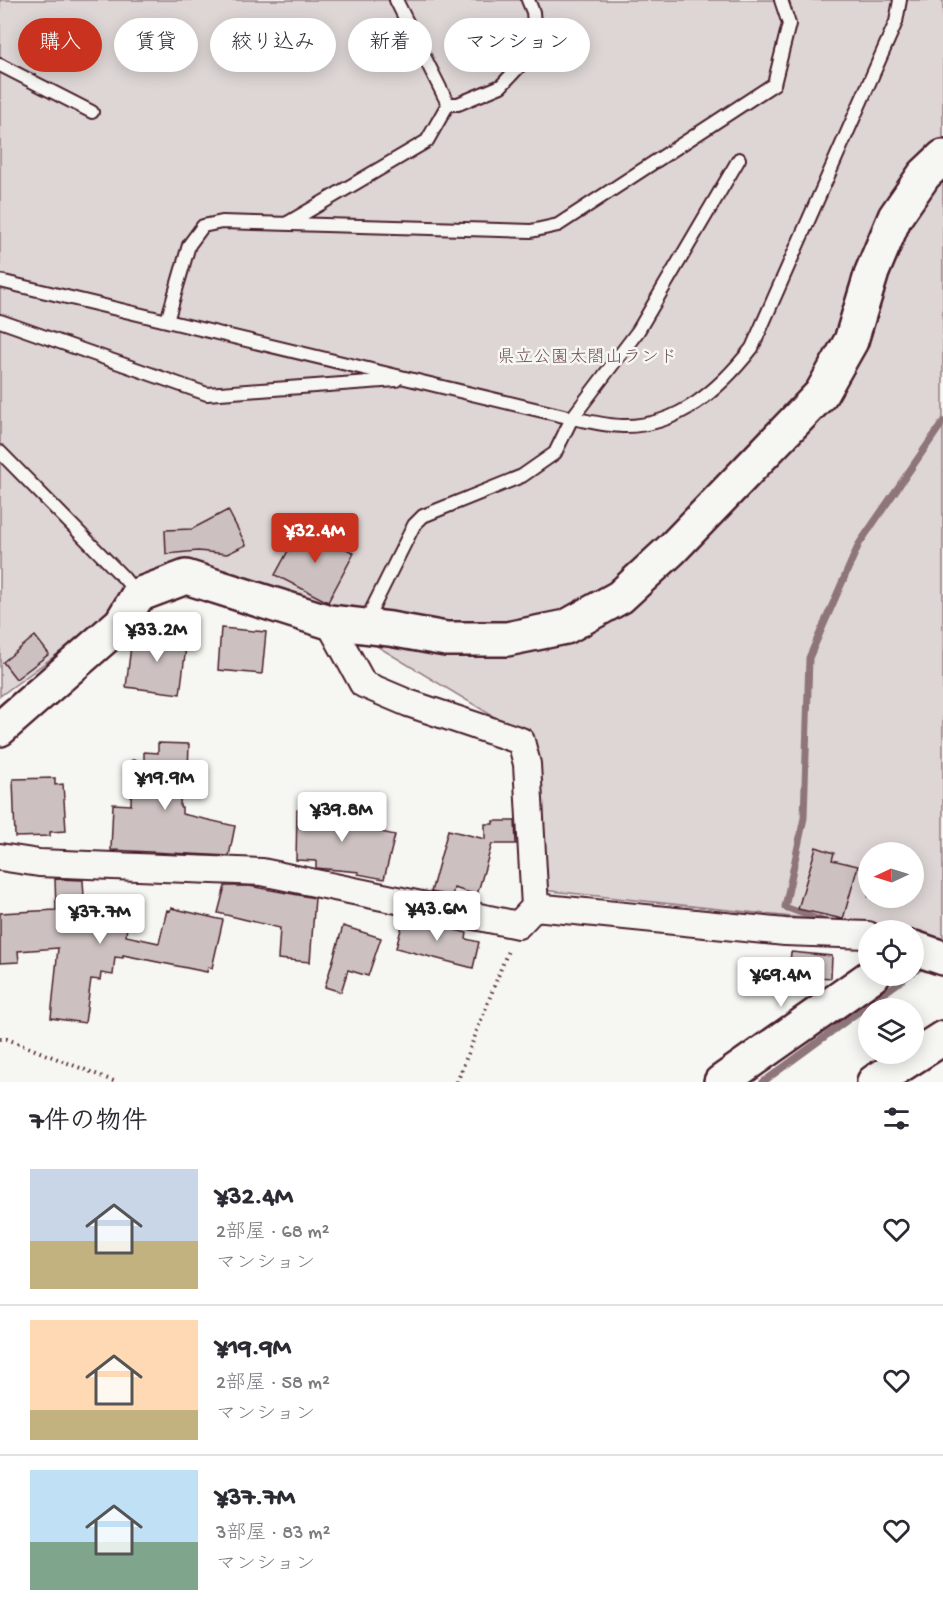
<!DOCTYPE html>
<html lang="ja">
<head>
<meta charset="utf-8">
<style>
  body { margin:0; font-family:"Gochi Hand","Klee One",sans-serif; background:#f2f2f3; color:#2b2b33; height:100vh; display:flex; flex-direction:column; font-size:22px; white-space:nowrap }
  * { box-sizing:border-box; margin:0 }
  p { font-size:20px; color:#7c7c81 }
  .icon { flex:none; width:33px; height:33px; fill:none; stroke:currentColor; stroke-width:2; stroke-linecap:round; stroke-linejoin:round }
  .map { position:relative; height:1082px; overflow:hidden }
  .drawer { display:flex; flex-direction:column; background:#fff; flex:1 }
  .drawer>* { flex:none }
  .banner { position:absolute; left:18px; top:18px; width:600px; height:54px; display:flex; gap:12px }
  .needle { width:39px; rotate:266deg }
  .tools { position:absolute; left:858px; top:842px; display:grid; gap:12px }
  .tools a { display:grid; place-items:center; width:66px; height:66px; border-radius:50%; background:#fff; box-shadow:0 3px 15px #0003; font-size:30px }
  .price { position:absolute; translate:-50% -51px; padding:0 14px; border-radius:6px; background:#fff; color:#222; font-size:20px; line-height:39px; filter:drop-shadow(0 2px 3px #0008) }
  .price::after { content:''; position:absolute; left:50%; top:36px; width:18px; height:14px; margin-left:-9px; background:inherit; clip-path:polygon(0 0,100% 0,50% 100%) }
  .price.on { background:#c8321e; color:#fff }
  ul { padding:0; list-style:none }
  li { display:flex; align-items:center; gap:18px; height:150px; padding:0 30px }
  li+li { border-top:2px solid #e1e1e2 }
  li span { display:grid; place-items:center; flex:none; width:168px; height:120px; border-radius:0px; color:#555 }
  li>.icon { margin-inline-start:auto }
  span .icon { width:72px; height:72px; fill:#fffc; stroke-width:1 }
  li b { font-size:26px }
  h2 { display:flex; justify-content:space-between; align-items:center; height:72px; padding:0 30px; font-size:26px }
  .tag { padding:0 21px; border-radius:27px; background:#fff; box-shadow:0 3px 15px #0003; font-size:21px; line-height:54px }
  .tag.on { background:#c8321e; color:#fff }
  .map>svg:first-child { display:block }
  .green { fill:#ddd6d5; stroke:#947a80; stroke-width:1.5; fill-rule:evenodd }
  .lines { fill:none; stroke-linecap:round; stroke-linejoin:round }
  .stream { stroke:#8e747a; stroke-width:7 }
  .building { fill:#ccc1c0; stroke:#4a1f2b; stroke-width:1.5 }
  .lane-casing { stroke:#4a1f2b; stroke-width:16 }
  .street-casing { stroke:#4a1f2b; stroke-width:30 }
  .secondary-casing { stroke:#4a1f2b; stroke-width:38 }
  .highway-casing { stroke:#4a1f2b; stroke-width:38 }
  .path { stroke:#4a1f2b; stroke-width:4; stroke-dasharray:1.5 4.5; stroke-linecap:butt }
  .lane { stroke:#f6f6f2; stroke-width:12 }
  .street { stroke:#f6f6f2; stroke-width:26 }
  .secondary { stroke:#f6f6f2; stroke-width:33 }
  .highway { stroke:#f6f6f2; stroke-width:33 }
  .labels { text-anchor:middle; stroke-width:5; stroke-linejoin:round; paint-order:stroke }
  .park-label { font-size:18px; fill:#6f4d56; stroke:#f6f6f2 }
</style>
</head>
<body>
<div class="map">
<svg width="943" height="1082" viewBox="0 0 943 1082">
  <rect width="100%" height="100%" fill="#f6f6f2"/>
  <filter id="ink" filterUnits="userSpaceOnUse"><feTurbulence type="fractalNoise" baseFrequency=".0167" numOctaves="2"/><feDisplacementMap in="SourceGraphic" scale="12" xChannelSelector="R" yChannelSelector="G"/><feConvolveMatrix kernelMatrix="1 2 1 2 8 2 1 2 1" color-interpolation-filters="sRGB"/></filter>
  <g filter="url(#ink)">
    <!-- green -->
    <path class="green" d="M0 0H943V946L914 933V930L542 890 531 739 355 633 340 612 196 562 138 595 0 696ZM868 852H914V897H868Z"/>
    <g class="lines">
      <!-- stream -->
      <path class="stream" d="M828 923 785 907 804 818 809 658 859 544 943 422
        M914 972 927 962
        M763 1082 909 975"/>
    </g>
    <!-- building -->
    <path class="building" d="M228 510 246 545 227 554 198 551 166 554 165 530 192 529Z
      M302 525 354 553 328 602 275 575Z
      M221 628 266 632 262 674 218 670Z
      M137 632 187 639 180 694 126 687 132 638Z
      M35 636 49 654 16 679 3 662Z
      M158 743 189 744 188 771H181L180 807H182V814L235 826 229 856 111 850 113 804 131 805 132 760 144 761V752L158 753Z
      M55 778V785L63 784 66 831 50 832V836L15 837 13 779Z
      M297 810 353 814 352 820 377 825 376 831 395 835 384 879 358 874 359 872 316 868V861L296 860Z
      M493 821H515L516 844H492L477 895 454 888 452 896 431 892 448 830 485 839V824H493Z
      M816 847 834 853 832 860 858 866 843 919 798 909Z
      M55 879 83 880 85 916 104 918V922L127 926 126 936 159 943 167 910 170 911 171 908 223 920 212 968 208 967 207 972 123 955V958L115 957 113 975 101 973 100 980 91 979 85 1023 51 1018 58 948 18 951 19 962 0 963V913L56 910Z
      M225 886H249L315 898 310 962 278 959 280 928 218 913Z
      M404 918 443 925V927L467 933 466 939 479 942 473 968 396 948Z
      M343 926 381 938 368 976 348 970 341 992 325 987Z
      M791 952 832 956 831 978 789 975Z"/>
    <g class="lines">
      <defs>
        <path id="lane" d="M396 0 448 104
          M0 65 92 112
          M286 224 427 141 448 104H458L501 86 526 59 535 35 533 12 528 0
          M0 281 572 418C588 421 606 426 623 426 678 427 720 389 752 348L896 22 900 0
          M0 321 207 394 396 380
          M167 321 189 245 203 226 222 222 531 231 558 225 774 84 789 24 781 0
          M0 452 123 577 137 594
          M364 625 414 525 423 516 522 476 555 453 572 418 638 331 739 159"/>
        <path id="street" d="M329 622 363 684 408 703 521 741 527 764 535 907
          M0 857 39 863 262 872 518 925 535 907 785 932 868 935"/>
        <path id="secondary" d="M0 729 121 623 138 595 186 577 329 622 390 629 446 639H507L566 627 620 597 671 550 821 394 851 341 872 272 895 217 924 175 943 157
          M914 948 943 958
          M721 1082 873 975"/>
        <path id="highway" d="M874 1082 943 1038"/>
      </defs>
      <!-- lane casing -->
      <use href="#lane" class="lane-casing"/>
      <!-- street casing -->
      <use href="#street" class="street-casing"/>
      <!-- secondary casing -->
      <use href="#secondary" class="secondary-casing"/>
      <!-- highway casing -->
      <use href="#highway" class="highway-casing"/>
      <!-- path -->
      <path class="path" d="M0 1039H7L116 1082
        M457 1082 509 948"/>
      <!-- lane -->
      <use href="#lane" class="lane"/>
      <!-- street -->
      <use href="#street" class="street"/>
      <!-- secondary -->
      <use href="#secondary" class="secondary"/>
      <!-- highway -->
      <use href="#highway" class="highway"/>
    </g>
  </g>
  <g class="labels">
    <!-- park labels -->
    <g class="park-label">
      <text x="587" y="362">県立公園太閤山ランド</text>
    </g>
  </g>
</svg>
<div class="tools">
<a><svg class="needle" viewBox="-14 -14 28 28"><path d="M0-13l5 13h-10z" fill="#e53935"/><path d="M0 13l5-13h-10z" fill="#7c7c81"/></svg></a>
<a><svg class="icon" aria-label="locate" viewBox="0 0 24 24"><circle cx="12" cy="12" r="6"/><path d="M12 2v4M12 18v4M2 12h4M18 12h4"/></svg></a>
<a><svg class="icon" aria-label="layers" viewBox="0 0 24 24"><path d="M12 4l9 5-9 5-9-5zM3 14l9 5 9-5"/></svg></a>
</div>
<b class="price on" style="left:315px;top:564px">¥32.4M</b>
<b class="price" style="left:157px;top:663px">¥33.2M</b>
<b class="price" style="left:165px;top:811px">¥19.9M</b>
<b class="price" style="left:342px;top:843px">¥39.8M</b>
<b class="price" style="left:437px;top:942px">¥43.6M</b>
<b class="price" style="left:100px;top:945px">¥37.7M</b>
<b class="price" style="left:781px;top:1008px">¥69.4M</b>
<div class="banner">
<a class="tag on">購入</a>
<a class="tag">賃貸</a>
<a class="tag">絞り込み</a>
<a class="tag">新着</a>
<a class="tag">マンション</a>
</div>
</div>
<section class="drawer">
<h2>7件の物件<svg class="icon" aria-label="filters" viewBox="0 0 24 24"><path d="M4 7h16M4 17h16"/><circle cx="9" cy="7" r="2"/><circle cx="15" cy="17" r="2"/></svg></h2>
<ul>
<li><span style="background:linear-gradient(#c9d6e8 60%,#c2b280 0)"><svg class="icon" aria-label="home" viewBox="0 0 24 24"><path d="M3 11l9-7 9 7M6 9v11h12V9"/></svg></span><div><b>¥32.4M</b><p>2部屋 · 68 m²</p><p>マンション</p></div><svg class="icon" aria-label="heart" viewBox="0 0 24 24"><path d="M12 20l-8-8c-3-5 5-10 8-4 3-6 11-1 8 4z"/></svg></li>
<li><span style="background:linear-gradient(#ffd9b3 75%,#c2b280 0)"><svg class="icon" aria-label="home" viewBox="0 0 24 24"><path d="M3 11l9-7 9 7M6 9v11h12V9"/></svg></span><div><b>¥19.9M</b><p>2部屋 · 58 m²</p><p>マンション</p></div><svg class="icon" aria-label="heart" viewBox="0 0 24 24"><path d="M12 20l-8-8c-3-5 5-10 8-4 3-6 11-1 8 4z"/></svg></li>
<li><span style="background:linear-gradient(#bfe0f5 60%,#7fa58c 0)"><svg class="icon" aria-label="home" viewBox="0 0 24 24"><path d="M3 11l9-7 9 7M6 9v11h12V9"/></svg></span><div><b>¥37.7M</b><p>3部屋 · 83 m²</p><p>マンション</p></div><svg class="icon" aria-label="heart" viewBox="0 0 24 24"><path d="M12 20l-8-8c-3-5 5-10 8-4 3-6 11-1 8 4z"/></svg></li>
</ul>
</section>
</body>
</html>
